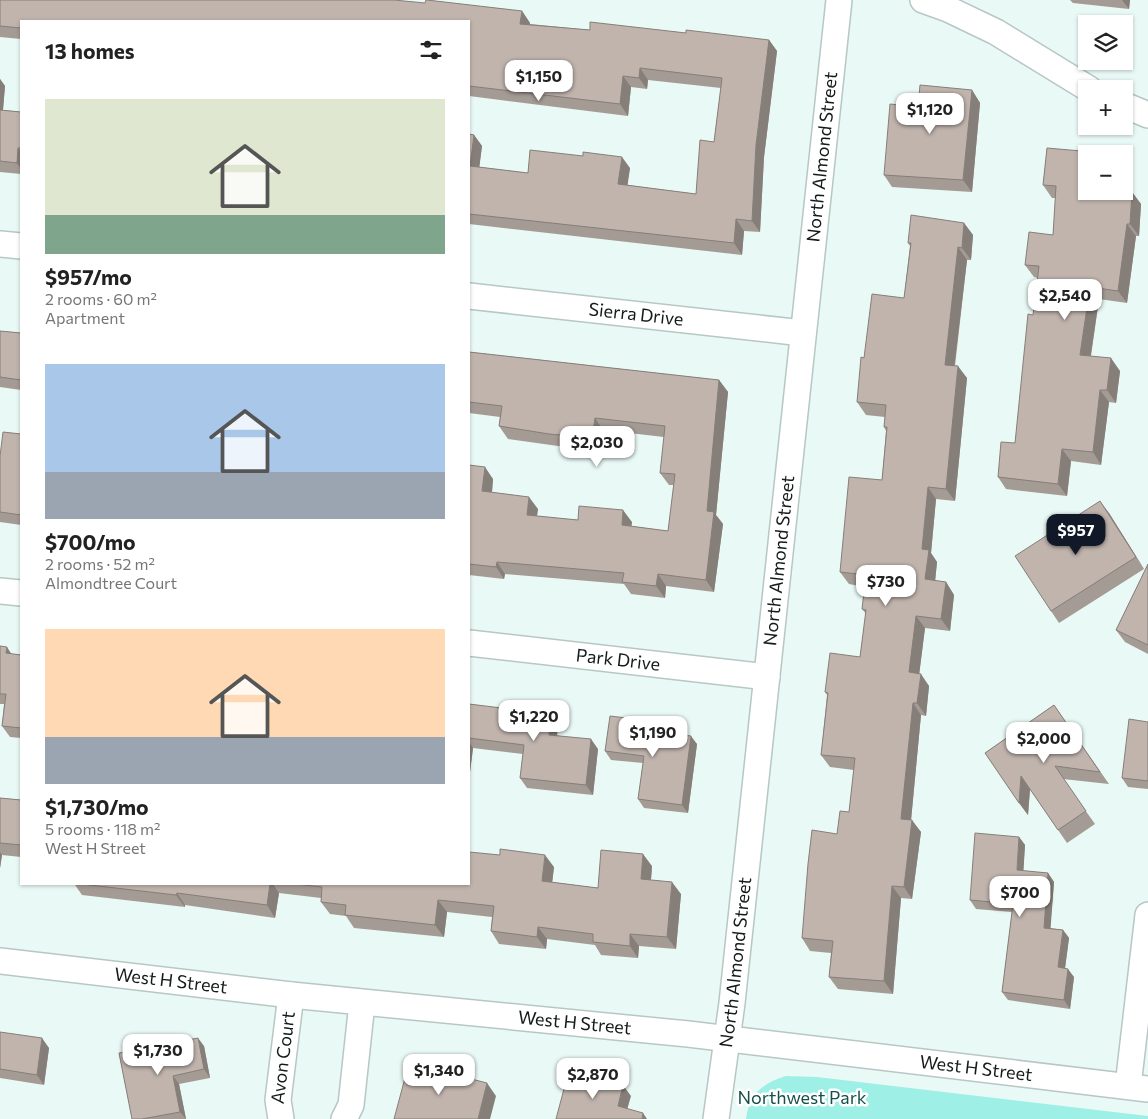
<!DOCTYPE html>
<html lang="en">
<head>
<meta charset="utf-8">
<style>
  body { margin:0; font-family:Commissioner,sans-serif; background:#f2f2f2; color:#222; height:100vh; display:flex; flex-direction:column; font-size:19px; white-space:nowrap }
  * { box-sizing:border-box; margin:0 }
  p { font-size:16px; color:#767676 }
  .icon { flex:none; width:28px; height:28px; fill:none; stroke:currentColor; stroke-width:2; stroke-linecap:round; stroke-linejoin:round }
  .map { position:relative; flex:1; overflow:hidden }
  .sheet { position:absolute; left:20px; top:20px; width:450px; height:865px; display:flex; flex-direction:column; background:#fff; border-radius:0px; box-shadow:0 1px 4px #0004 }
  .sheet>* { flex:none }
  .buttons { position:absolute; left:1078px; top:15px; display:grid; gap:10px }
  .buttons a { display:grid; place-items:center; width:55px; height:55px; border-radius:0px; background:#fff; box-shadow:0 1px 4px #0004; font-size:25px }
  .price { position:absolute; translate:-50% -42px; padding:0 11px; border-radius:10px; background:#fff; color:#222; font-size:16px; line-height:32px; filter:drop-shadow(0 1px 2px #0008) }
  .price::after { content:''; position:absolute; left:50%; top:30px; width:15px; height:11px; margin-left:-8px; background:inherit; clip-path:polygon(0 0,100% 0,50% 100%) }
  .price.active { background:#111827; color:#fff }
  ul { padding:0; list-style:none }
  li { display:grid; align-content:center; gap:10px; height:265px; padding:0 25px }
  li span { display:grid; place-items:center; height:155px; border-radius:0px; color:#555 }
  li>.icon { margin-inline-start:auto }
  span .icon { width:90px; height:90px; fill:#fffc; stroke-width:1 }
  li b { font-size:21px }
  h2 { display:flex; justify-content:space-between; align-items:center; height:60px; padding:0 25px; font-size:21px }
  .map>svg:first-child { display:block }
  .green { fill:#9ef0e7 }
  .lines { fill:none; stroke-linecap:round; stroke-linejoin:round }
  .minor-casing { stroke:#b7c7c5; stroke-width:28 }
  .minor { stroke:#fff; stroke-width:25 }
  .wall { fill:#a59b95 }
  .shaded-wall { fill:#867e79 }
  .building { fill:#c0b4ad; stroke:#867e79 }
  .labels { text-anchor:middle; stroke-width:5; stroke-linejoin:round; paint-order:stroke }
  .street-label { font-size:18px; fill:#151b1a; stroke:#fff }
  .park-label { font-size:18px; fill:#15504b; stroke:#fff }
</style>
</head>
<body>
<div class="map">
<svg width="1148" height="1119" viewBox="0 0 1148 1119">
  <rect width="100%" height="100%" fill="#e9f9f6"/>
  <!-- green -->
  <path class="green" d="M786 1076 817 1077 1148 1116V1119H746C749 1094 763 1083 786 1076Z"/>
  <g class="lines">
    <defs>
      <g id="minor">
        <path d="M923 0 948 9 996 32 1089 89"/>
        <path d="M1124 105 1148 115"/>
        <path d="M0 244 21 246"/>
        <path id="s1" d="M469 296 803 333"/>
        <path d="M0 591 21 593"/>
        <path id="s2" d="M469 643 767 677"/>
        <path id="s3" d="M0 961 291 995 688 1034 1148 1089"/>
        <path d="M1128 1086 1148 915"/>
        <path id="s4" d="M281 1119 278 1100 291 995"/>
        <path d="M344 1119 351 1105 362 1003"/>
        <path id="s5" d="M716 1119 732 1003 839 0"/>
      </g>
    </defs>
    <!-- minor casing -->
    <use href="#minor" class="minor-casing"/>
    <!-- minor -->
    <use href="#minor" class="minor"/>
  </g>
  <!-- wall -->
  <path class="wall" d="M0 0 522 11 530 23V24L590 30 686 33 769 40 777 51 764 157 760 232 744 231 742 255 469 224V134L474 135 482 146 479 167 528 173 630 168 627 185 696 194 714 142 721 88 648 80 647 89 631 87 628 116 469 96V21H21V39L0 37Z
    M1070 0H1130L1129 9 1073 3Z
    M0 79 5 86 3 110 21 112V174L0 172Z
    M972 90 980 103 972 192 892 187 884 175Z
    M1047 148 1086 191 1132 192 1141 204 1139 236H1136L1127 303 1099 299 1091 356 1120 371 1116 403 1109 402 1101 465 1071 461 1067 496 1006 489 998 477 1015 443 1038 278 1034 277 1025 265 1053 235 1056 198H1052L1043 185Z
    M964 223 973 235 971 260H967L955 366 967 378 955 501 936 499 931 553 937 562 935 581 946 582 954 595 950 631 925 628 919 674 929 686 926 716 921 715 911 820 921 832 912 899 901 898 893 994 838 989 829 977 831 953 810 951 802 938 837 834 849 812 854 770 830 767 821 755 827 695 825 692 860 657 866 614 862 609 865 587 849 584 840 572 882 480 886 431 884 427 885 417 866 415 857 402 864 358 904 298 910 246 908 243Z
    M0 331 21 333V390L0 387Z
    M469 352 719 380 728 392 716 515 723 524 714 592 666 586 665 598 631 594 624 584 505 574 504 579 469 575V465L493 479 492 492 538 509 537 516 578 520 632 522 631 526 668 531 674 485H669L660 473 664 437 603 430 601 450 558 446 508 439 499 426 500 417 469 413Z
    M21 434V525L0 522V456Z
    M1109 513 1144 569 1059 623 1051 611Z
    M1148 564V654L1125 642 1116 630Z
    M0 646 12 654 21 655V738L10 737 2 726 4 704H0Z
    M469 704 559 718 557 735 598 749 593 795 527 788 520 778 523 754 473 748 469 780Z
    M1054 705 1109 784 1063 779 1095 824 1067 843 1030 789 1028 815 985 753Z
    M643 720 649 728 648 731 697 744 688 813 644 808 638 799 643 763 611 760 605 751Z
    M1148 722V789L1128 787 1122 778Z
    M0 798 21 800V857L2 855 0 868Z
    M1019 837 1025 845 1023 871 1048 873 1054 882 1050 928 1063 930 1069 938 1065 968 1074 977 1070 1009 1008 1000 1002 992 1012 912 976 909 970 900Z
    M652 866 651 880 681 894 676 949 639 946 638 958 601 955 595 945 547 939 546 949 499 944 491 931 492 917 447 912 444 937 354 928 346 916 330 914 321 902V898L279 893 275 918 185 905V907L82 895 75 885 62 884H469L554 867 552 882 598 888Z
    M0 1032 49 1048 44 1085 0 1078Z
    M204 1046 210 1078 179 1084 186 1119H132L119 1053Z"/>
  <!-- shaded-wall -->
  <path class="shaded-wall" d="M1122 0H1130L1129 9Z
    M522 11 530 23 528 35 520 24Z
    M769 40 777 51 764 157 760 232 752 221 756 145Z
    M640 68 648 80 647 89 639 78Z
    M623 76 631 87 628 116 620 104Z
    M0 79 5 86 2 121 0 118Z
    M972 90 980 103 972 192 963 180Z
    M474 135 482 146 478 178 470 166Z
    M18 148 21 152V169L17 163Z
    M622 157 630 168 626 196 618 184Z
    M1132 192 1141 204 1139 236 1130 224Z
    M736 219 744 231 742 255 734 243Z
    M964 223 973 235 971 260 962 248Z
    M1127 224 1136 236 1127 303 1118 291Z
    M958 247 967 260 953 377 945 365Z
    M1090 287 1099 299 1089 367 1080 355Z
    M1111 358 1120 371 1116 403 1107 390Z
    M958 366 967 378 955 501 946 489Z
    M719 380 728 392 716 515 723 524 714 592 706 580 707 511Z
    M1100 390 1109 402 1101 465 1093 452Z
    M595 418 603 430 601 450 592 438Z
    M1062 449 1071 461 1067 496 1058 484Z
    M485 467 493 479 491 503 482 491Z
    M928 487 936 499 931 553 937 562 934 592 925 579 922 549Z
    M529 497 538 509 535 527 527 515Z
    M1100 501 1109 513 1144 569 1136 557Z
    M623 510 632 522 630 537 622 525Z
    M497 562 505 574 504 579 496 567Z
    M658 574 666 586 665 598 656 586Z
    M946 582 954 595 950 631 941 619Z
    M916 616 925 628 918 684 909 672Z
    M7 647 14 658 6 653Z
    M921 674 929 686 926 716 917 703Z
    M913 703 921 715 910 831 901 819Z
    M552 709 559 718 556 744 549 735Z
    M643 720 649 728 647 739 641 730Z
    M691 736 697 744 688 813 682 805Z
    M591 739 598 749 593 795 586 785Z
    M469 742 473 748 469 780Z
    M1021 776 1030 789 1028 815 1019 803Z
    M912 820 921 832 912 899 904 887Z
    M1019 837 1025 845 1023 879 1017 870Z
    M0 852 2 855 0 868Z
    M643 854 652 866 650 891 641 879Z
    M545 855 554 867 551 893 542 881Z
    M1048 873 1054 882 1050 936 1044 928Z
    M672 882 681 894 676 949 667 937Z
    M270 884H273L279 893 275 918 267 905Z
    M892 886 901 898 893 994 884 981Z
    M177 893 185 905V907L176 895Z
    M438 900 447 912 444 937 435 925Z
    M538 927 547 939 546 949 537 937Z
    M1063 930 1069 938 1064 976 1058 967Z
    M630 934 639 946 638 958 630 946Z
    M1068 969 1074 977 1070 1009 1064 1000Z
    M42 1038 49 1048 44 1085 37 1075Z
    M198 1038 204 1046 210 1078 204 1069Z
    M173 1076 179 1084 186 1119 180 1112Z
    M487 1083 496 1096 490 1119H478Z
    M623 1085 631 1096 625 1117 618 1106Z
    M643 1113 647 1119H642Z"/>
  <!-- building -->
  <path class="building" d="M0 0H394L425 3 426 0H427L522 11 520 24 590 30V22L686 33V30L769 40 756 145 752 221 736 219 734 243 469 214V134L474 135 470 166 528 173 530 150 583 156V152L622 157 618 184 696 194 700 140 714 142 722 78 640 68 639 78 623 76 620 104 469 86V21H21V28L0 26Z
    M920 85 972 90 963 180 884 175 890 104 918 107Z
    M0 110 21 112V148H18L17 163 0 161Z
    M1047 148 1104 153 1086 154V191H1124L1132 192 1130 224H1127L1118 291 1090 287 1080 355 1111 358 1107 390H1100L1093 452 1062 449 1058 484 998 477 1001 442 1015 443 1028 314 1033 315 1039 266 1025 265 1029 232 1053 235 1056 186 1043 185Z
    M911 215 964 223 962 248 958 247 945 365 958 366 946 489 928 487 922 549 929 550 925 579 946 582 941 619 916 616 909 672 921 674 917 703H913L901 819 912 820 904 887 892 886 884 981 829 977 833 941 802 938 808 864 812 830 837 834 840 811 849 812 855 758 821 755 828 693 825 692 830 653 860 657 866 610 862 609 866 575 840 572 849 477 882 480 887 427H884L886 405 857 402 861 357 864 358 872 294 904 298 911 243H908Z
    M0 331 21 333V380L0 377Z
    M469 352 719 380 707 511 714 512 706 580 658 574 656 586 622 582 624 573 497 562 496 567 469 564V465L485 467 482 491 529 497 527 515 578 520 579 506 623 510 622 525 668 531 675 474 660 473 665 426 595 418 592 438 549 434 499 426 502 406 469 402Z
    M3 432 21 434V515L0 512V456Z
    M1100 501 1136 557 1051 611 1015 556Z
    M1148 564V645L1116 630Z
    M0 646 7 647 6 653 21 655V728L2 726 6 694H0Z
    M469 704 518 710V704L552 709 549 735 591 739 586 785 520 778 524 745 469 738Z
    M1054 705 1100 772 1055 766 1086 811 1058 830 1021 776 1019 803 985 753Z
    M610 716 643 720 641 730 691 736 682 805 638 799 644 756 605 751Z
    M1129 719 1148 722V781L1122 778Z
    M0 798 21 800V845L0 843Z
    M975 833 1019 837 1017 870 1048 873 1044 928 1063 930 1058 967 1068 969 1064 1000 1002 992 1013 904 970 900Z
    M500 849 545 855 542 881 598 888 601 850 643 854 641 879 672 882 667 937 630 934V946L593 942V934L538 927 537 937 491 931 494 906 438 900 435 925 345 915 346 905 321 902 322 887 295 884H469V852L500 855Z
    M81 884H270L267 905 177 893 176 895Z
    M0 1032 42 1038 37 1075 0 1069Z
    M198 1038 204 1069 173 1076 180 1112 142 1119H132L119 1053Z
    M409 1063 487 1083 478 1119H394Z
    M569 1070 623 1085 618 1106 643 1113 642 1119H556Z"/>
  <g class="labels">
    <!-- street labels -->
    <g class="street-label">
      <text dy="6" stroke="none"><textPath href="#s5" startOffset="968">North Almond Street</textPath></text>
      <text dy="6" stroke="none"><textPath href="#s1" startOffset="168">Sierra Drive</textPath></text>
      <text dy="6" stroke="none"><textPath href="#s5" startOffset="562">North Almond Street</textPath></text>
      <text dy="6" stroke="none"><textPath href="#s2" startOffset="150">Park Drive</textPath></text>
      <text dy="6" stroke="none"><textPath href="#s5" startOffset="158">North Almond Street</textPath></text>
      <text dy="6" stroke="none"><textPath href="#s3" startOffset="172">West H Street</textPath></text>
      <text dy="6" stroke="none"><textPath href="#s3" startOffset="578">West H Street</textPath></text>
      <text dy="6" stroke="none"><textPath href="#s4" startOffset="62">Avon Court</textPath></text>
      <text dy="6" stroke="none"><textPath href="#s3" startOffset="982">West H Street</textPath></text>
    </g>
    <!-- park labels -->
    <g class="park-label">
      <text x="802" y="1104">Northwest Park</text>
    </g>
  </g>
</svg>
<div class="buttons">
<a><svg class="icon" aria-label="layers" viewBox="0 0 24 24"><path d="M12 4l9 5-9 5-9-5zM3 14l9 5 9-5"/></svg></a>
<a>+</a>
<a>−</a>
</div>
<b class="price" style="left:539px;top:102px">$1,150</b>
<b class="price" style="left:930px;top:135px">$1,120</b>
<b class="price" style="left:1065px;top:321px">$2,540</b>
<b class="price" style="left:597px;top:468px">$2,030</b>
<b class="price active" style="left:1076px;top:556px">$957</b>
<b class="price" style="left:886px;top:607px">$730</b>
<b class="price" style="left:534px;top:742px">$1,220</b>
<b class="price" style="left:653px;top:758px">$1,190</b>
<b class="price" style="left:1044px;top:764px">$2,000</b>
<b class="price" style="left:1020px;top:918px">$700</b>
<b class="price" style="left:158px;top:1076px">$1,730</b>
<b class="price" style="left:439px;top:1096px">$1,340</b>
<b class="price" style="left:593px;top:1100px">$2,870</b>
<section class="sheet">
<h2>13 homes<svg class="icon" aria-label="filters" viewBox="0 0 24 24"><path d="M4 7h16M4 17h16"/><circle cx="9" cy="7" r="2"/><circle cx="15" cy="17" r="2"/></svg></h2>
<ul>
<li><span style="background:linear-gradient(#dfe7d0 75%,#7fa58c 0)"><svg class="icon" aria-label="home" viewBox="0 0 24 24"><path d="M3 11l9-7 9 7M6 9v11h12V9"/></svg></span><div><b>$957/mo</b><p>2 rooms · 60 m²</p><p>Apartment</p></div></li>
<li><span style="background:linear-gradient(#a9c7e8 70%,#9aa5b1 0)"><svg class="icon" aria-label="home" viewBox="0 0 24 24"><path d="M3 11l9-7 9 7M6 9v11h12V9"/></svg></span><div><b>$700/mo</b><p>2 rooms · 52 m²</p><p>Almondtree Court</p></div></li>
<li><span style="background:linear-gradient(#ffd9b3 70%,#9aa5b1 0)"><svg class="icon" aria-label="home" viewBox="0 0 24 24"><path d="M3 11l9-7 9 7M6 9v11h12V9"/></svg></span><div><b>$1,730/mo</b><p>5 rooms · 118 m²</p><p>West H Street</p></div></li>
</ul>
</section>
</div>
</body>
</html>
